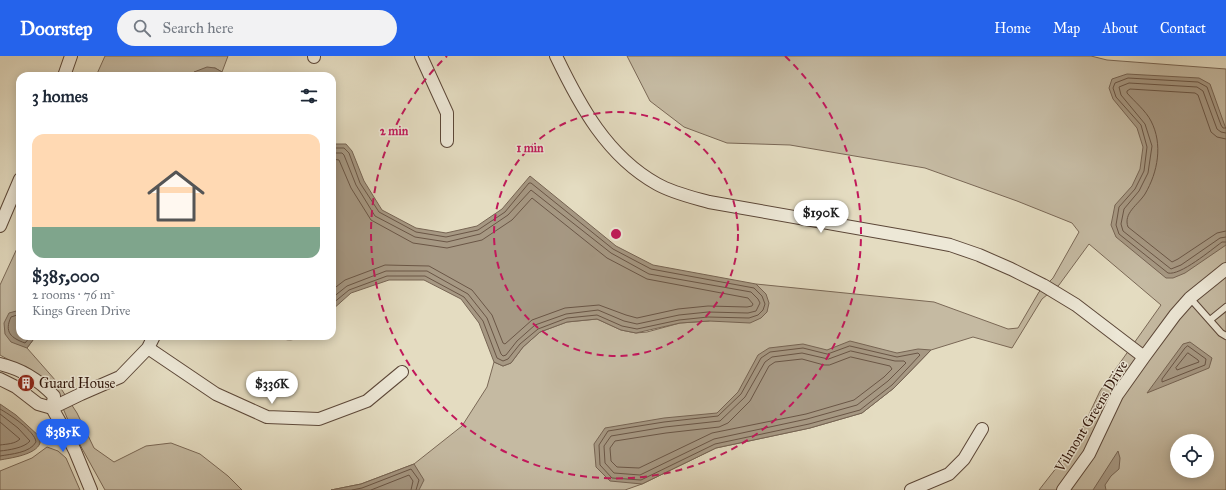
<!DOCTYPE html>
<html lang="en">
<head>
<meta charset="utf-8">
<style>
  body { margin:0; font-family:"IM FELL Great Primer",serif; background:#f2f2f3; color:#1f2937; height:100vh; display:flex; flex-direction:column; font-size:15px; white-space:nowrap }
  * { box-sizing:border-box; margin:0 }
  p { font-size:13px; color:#747a83 }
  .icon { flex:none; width:22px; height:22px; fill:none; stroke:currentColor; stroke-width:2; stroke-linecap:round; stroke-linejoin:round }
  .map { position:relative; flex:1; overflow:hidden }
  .sheet { position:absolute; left:16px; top:16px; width:320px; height:268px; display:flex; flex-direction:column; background:#fff; border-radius:12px; box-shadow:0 2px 10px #0003 }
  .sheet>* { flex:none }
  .fabs { position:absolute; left:1170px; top:378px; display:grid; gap:8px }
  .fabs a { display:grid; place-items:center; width:44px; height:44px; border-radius:50%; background:#fff; box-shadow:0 2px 10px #0003; font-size:20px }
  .price { position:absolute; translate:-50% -34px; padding:0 9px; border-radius:14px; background:#fff; color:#222; font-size:13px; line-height:26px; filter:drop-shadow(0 1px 2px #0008) }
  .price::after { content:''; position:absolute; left:50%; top:24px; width:12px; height:9px; margin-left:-6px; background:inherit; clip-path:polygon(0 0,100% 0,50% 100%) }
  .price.active { background:#2563eb; color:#fff }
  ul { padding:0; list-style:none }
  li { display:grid; align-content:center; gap:8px; height:212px; padding:0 16px }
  li span { display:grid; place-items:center; height:124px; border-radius:12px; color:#555 }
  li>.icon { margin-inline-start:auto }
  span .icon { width:72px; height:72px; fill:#fffc; stroke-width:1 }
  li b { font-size:17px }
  h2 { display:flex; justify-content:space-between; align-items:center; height:48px; padding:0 16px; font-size:17px }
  header { display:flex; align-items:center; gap:24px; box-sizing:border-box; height:56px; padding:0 20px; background:#2563eb; color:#fff }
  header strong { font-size:19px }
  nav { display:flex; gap:22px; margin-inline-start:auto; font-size:14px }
  .search { width:280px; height:36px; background:#f2f2f3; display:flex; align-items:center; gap:10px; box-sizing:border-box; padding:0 14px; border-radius:22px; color:#747a83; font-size:15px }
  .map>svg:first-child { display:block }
  .green { fill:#c5baa2; stroke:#7a6856; fill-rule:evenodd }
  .water { fill:#a69883; stroke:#766453 }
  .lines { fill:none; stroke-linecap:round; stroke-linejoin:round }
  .shore { stroke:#6a5646; stroke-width:1 }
  .lane-casing { stroke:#5c4738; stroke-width:8 }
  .street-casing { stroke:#5c4738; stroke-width:14 }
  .lane { stroke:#ede8d7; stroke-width:6 }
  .street { stroke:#ede8d7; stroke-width:12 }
  .ring { fill:none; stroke:#c2185b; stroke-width:2; stroke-dasharray:7 5 }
  .labels { text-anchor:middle; stroke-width:3; stroke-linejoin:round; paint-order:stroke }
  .poi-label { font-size:14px; fill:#2f150a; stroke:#ede8d7; text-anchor:start }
  .street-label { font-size:14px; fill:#2f150a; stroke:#ede8d7 }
  .centre { fill:#c2185b; stroke:#ede8d7; stroke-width:2 }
  .ring-label { font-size:12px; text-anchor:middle; font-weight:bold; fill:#c2185b; stroke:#ede8d7; stroke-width:3; stroke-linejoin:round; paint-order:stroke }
</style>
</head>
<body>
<header>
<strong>Doorstep</strong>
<div class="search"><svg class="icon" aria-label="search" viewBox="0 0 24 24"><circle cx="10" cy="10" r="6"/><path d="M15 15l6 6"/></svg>Search here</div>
<nav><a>Home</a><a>Map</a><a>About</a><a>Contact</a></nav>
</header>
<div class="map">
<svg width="1226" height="434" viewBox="0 0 1226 434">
  <rect width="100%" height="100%" fill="#e4dcc1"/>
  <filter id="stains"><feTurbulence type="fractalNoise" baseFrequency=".005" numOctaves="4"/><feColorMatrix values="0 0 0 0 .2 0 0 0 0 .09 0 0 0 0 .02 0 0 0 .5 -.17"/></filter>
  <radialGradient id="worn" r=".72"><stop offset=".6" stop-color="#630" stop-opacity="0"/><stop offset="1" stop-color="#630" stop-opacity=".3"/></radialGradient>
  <!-- green -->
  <path class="green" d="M105 0H228L222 16 215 12 194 16 192 20H96Z
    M627 0H1091L1107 4 1226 13V434H1039L1075 388 1100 335 1161 249 1089 188 1059 229 1042 243 1012 292 973 281 931 294 894 332 862 357 810 372 716 392 642 428 625 434H331L361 428 414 408 462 370 487 331 494 306 503 310 511 307 523 291 540 276 567 266 597 263 621 274 636 277 647 276 680 267 709 265 766 238 756 228 934 246 1008 273 1018 272 1039 236 1053 222 1079 176 1072 167 1017 145 925 112 790 89 727 87 684 71 650 45ZM1177 385H1207V415H1177Z
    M20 186V280H36L27 292 56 325 77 357 94 392 114 406 146 390 171 387 200 398 228 420 242 434H105L74 378 59 343 34 318 0 299V229Z
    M47 391 58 395 66 402 80 434H0V415L32 402Z"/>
  <!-- water -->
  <path class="water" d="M207 11 215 12 222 16 224 20H192L194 16Z
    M1127 18 1199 22 1210 28 1226 73V189L1185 217 1173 222H1166L1116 181 1111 169 1115 149 1132 130 1140 113 1143 91 1137 72 1113 43 1109 32 1112 23Z
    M332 88H346L352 95 364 125 382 154 416 172 446 177 477 170 502 153 530 120 616 190 653 209 756 228 766 238 769 247 767 256 761 262 750 267 709 265 680 267 636 277 621 274 597 263 567 266 540 276 523 291 511 307 503 310 494 306 479 267 461 243 424 224H389L351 237 332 254Z
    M20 254V280H36L27 292 11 286 5 278 4 267 9 257Z
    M274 280H300C292 287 283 283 274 280Z
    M850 285 897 297 918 293 931 294 894 332 862 357 810 372 716 392 642 428 610 425 596 411 594 388 605 372 664 362 717 357 738 336 758 299 769 292 803 288 827 294Z
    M1190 286 1212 302 1209 312 1147 337 1183 288Z
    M0 348 16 359 40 381C40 383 40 385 40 387 36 399 10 402 0 404Z
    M1118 395 1120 402 1119 413 1111 420 1105 429 1106 434H1093Z
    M414 408 424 424 419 434H331L361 428Z"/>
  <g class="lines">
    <!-- shore -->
    <path class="shore" d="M1226 72H1223L1221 69 1207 31 1198 26 1128 22 1115 27 1113 32 1116 41 1141 69 1147 91 1144 115 1135 133 1119 151 1116 169 1119 178 1168 217C1180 220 1211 194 1222 186H1226
      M1226 77 1221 76 1217 73 1203 35 1197 31 1129 27 1119 31 1121 39 1145 68 1152 90 1148 117 1139 135 1124 153 1121 168 1123 175 1171 213 1181 209 1220 182 1226 181
      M1226 83 1217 81 1211 76 1198 39 1195 37 1130 33 1127 35V37C1134 45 1146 55 1151 65 1163 88 1158 116 1145 138 1138 149 1123 157 1128 171L1172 206 1178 203 1217 177 1226 175
      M332 92H344L349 97 360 127 379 156 416 176 446 181 478 174 505 156 529 127H531L613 193 651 213 754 232 762 240 765 248 763 254 758 259 749 262 708 261 679 264 637 273 622 270 597 259 567 262 538 273 520 288 508 303 503 305 497 302 483 265 464 241 425 220H387L349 234 332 248
      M332 97H342L344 99 356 129 375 160 415 181 447 186 480 178 508 159 531 134 611 197 649 218 751 236 758 243 760 247 756 255 748 257 708 256 679 259 637 268 624 265 598 254 566 258 535 269 517 285 506 299 503 300 501 298 487 262 468 238 427 215H386L347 230 332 242
      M332 103 339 104 351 132 371 164 413 187 447 192 482 184 512 164 532 142 607 202 647 223 748 242 753 248 752 250 747 251 708 250 678 253 637 262 626 259 599 249 565 252 532 264 505 288 503 287 492 259 472 234 429 210 385 209 345 224 332 234
      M20 258 11 261C4 276 11 282 25 287L31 280
      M850 290 897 301 918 297 920 299 892 329 860 354 809 368 715 388 641 424 612 422 600 409 599 389 608 375 664 366 718 360 741 338 761 302 770 296 803 292 827 298Z
      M1188 290 1206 303 1205 309 1162 326V323L1185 292Z
      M851 295 895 305H904L906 307 888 325 857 349 807 363 714 383 640 419 614 417 605 407 604 390 611 380 665 371 720 365 745 341 765 306 772 301 802 297 828 303Z
      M1188 297 1198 304 1199 306 1177 314 1176 312Z
      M851 301 890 310 892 313 884 321 854 344 806 358 712 377 639 412 617 411 611 405 610 392 615 385 666 377 719 371 728 367 750 345 769 310 775 306 802 303 824 309H829Z
      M0 353C9 358 35 375 36 386 30 397 11 398 0 400
      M0 358 18 372 30 385C24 392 9 394 0 395
      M0 366 20 383C15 388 7 388 0 389
      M352 434 362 432 411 413 419 424 416 434
      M371 434 409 419 413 425 411 434"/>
    <defs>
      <path id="lane" d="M1190 242 1221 277 1226 280
        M1210 264 1226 251"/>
      <path id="street" d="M421 0 447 57V85
        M556 0C580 50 607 100 657 128 673 137 691 141 709 146L908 181 950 189 979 199 1011 213 1043 229 1076 249 1144 301
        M314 1V0
        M64 20 71 0
        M0 170 20 123
        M148 292 216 338 267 361 319 363 367 345 402 316
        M0 308C22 313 39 324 54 340L52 352 65 375 75 395 91 434
        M0 323 16 331 38 348 52 352
        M52 352 81 338 120 321 148 292 154 280
        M911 434 949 418 964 403 982 373
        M1063 434 1089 398 1117 339 1144 301 1175 259 1190 242 1226 213"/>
    </defs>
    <!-- lane casing -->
    <use href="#lane" class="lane-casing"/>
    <!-- street casing -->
    <use href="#street" class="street-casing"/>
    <!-- lane -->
    <use href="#lane" class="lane"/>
    <!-- street -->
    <use href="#street" class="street"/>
  </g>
  <!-- distance rings -->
  <g class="ring">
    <circle cx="616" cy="178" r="122"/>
    <path d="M785 0A245 245 0 1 1 447 0"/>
  </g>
  <!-- icons -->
  <defs>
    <symbol id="building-disc" viewBox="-11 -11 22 22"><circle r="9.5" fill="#8f2418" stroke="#ede8d7"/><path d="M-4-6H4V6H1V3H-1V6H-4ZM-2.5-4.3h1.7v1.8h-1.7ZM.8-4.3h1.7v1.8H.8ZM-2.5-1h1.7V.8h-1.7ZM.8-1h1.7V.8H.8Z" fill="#fff"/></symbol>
  </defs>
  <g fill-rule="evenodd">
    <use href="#building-disc" x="16" y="317" width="20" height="20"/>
  </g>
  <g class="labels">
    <!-- poi labels -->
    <g class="poi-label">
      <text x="39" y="332">Guard House</text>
    </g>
    <!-- street labels -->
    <g class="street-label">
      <text transform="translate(1091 360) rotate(-59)" y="5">Vilmont Greens Drive</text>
    </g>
  </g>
  <circle cx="616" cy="178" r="6" class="centre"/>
  <g class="ring-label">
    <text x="394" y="79">2 min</text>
    <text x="530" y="96">1 min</text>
  </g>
  <rect width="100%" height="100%" filter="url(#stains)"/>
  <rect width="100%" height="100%" fill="url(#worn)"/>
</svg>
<div class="fabs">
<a><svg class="icon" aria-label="locate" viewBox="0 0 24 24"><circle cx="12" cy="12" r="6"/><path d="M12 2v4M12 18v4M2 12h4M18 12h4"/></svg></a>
</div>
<b class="price" style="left:821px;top:178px">$190K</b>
<b class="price" style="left:272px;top:349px">$336K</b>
<b class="price active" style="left:63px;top:397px">$385K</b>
<section class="sheet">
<h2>3 homes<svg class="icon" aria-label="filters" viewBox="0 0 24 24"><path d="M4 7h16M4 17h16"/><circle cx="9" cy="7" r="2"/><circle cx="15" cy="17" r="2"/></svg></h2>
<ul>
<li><span style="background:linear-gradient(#ffd9b3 75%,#7fa58c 0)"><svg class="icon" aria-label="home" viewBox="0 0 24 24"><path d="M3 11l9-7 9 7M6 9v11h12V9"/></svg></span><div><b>$385,000</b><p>2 rooms · 76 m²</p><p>Kings Green Drive</p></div></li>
</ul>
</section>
</div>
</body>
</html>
